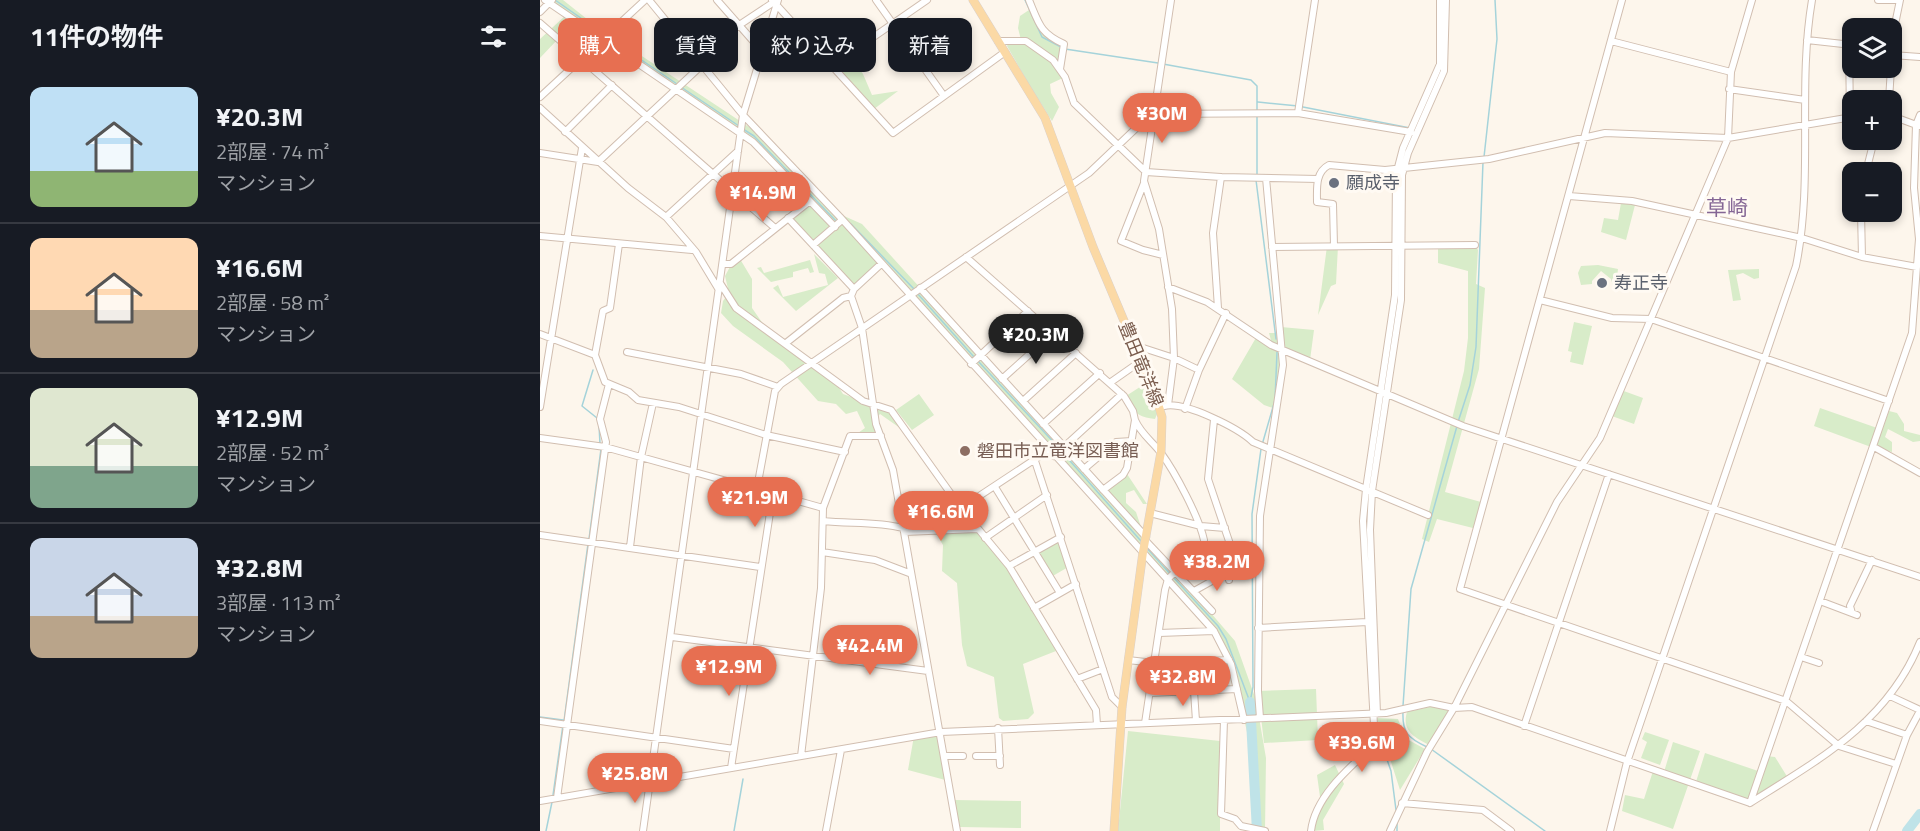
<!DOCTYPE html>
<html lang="ja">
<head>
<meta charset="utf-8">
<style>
  body { margin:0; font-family:"Titillium Web","Noto Sans JP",sans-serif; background:#242831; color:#f1f3f6; height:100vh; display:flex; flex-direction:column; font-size:22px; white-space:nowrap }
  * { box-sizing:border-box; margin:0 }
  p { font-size:20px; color:#9ea1a6 }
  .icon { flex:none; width:33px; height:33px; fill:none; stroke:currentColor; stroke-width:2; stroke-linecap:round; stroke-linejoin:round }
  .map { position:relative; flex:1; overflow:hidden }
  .side { display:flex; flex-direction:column; background:#171b24; width:540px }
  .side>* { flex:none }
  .top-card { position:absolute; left:18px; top:18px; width:570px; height:54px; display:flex; gap:12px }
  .tools { position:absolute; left:1302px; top:18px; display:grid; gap:12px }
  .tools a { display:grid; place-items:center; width:60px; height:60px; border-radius:12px; background:#171b24; box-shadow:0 3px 9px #0003; font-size:30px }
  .price { position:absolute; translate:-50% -51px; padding:0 14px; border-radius:21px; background:#e76f51; color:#fff; font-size:20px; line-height:39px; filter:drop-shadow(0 2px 3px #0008) }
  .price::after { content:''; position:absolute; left:50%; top:36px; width:18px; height:14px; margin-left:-9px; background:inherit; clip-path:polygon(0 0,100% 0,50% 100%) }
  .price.current { background:#222; color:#fff }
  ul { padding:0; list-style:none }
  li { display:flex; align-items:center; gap:18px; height:150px; padding:0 30px }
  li+li { border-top:2px solid #363941 }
  li span { display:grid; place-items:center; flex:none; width:168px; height:120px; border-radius:12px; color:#555 }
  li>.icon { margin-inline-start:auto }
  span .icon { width:72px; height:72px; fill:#fffc; stroke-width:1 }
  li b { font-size:26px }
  h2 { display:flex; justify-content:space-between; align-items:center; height:72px; padding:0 30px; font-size:26px }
  .tag { padding:0 21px; border-radius:12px; background:#171b24; box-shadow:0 3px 9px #0003; font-size:21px; line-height:54px }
  .tag.current { background:#e76f51; color:#fff }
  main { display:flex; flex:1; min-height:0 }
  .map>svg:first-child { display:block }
  .green { fill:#d8ecc9 }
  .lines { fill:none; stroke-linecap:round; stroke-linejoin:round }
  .stream { stroke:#a5d3da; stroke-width:1.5 }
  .river { stroke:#bfe3e8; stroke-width:10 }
  .minor-casing { stroke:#d1beb0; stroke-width:8 }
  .major-casing { stroke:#dad1cd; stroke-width:9 }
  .minor { stroke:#fff; stroke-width:6 }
  .major { stroke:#fbd9a5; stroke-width:8 }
  .worship-dot { fill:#6b7280; stroke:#fffaf3; stroke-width:2 }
  .education-dot { fill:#8d6e63; stroke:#fffaf3; stroke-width:2 }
  .labels { text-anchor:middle; stroke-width:6; stroke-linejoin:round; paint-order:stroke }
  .worship-label { font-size:18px; fill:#5b616d; stroke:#fffaf3; text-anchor:start }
  .street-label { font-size:18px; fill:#7a5c4d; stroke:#fffaf3 }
  .education-label { font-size:18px; fill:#785e54; stroke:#fffaf3; text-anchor:start }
  .quarter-label { font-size:21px; fill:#846695; stroke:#fffaf3 }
</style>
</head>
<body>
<main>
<section class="side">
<h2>11件の物件<svg class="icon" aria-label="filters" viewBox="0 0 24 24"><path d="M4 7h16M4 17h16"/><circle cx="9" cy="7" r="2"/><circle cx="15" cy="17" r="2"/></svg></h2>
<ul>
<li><span style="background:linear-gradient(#bfe0f5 70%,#8fb573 0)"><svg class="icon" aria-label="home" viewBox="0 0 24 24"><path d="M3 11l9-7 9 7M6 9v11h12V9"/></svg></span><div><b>¥20.3M</b><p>2部屋 · 74 m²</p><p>マンション</p></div></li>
<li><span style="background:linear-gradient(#ffd9b3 60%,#b9a48a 0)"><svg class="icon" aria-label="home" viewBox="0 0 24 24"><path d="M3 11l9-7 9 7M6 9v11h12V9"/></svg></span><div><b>¥16.6M</b><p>2部屋 · 58 m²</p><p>マンション</p></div></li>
<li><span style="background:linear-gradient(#dfe7d0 65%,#7fa58c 0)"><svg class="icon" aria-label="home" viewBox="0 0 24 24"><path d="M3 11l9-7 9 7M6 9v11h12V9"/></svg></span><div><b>¥12.9M</b><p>2部屋 · 52 m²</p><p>マンション</p></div></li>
<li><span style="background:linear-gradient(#c9d6e8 65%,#b9a48a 0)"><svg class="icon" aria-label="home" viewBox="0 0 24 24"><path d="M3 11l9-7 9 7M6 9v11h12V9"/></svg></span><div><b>¥32.8M</b><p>3部屋 · 113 m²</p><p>マンション</p></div></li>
</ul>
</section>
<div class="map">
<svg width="1380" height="831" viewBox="0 0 1380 831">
  <rect width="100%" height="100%" fill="#fdf6ec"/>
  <!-- green -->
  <path class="green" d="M5 0H23L52 23 212 129 295 212 322 224 569 495 568 490 587 474 607 504H603L594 490 586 493V503L596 512 601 527 589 518 695 641 716 700 726 758 725 831 711 829C722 761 699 689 672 629L341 265 314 289 252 218 269 203 213 142 35 21 0 58V39L26 15Z
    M492 8 504 33 522 43 520 69 525 77 510 84 511 93 519 107 512 121 499 100 489 91 486 79 467 46 470 40H481L478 28 480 16Z
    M275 26 294 29 323 74 332 95 358 91 334 109 264 34Z
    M1081 203 1095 205 1086 240 1061 232 1064 218 1078 220Z
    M935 245 938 250 936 284 945 288 939 369 905 492 941 502 933 528 897 519 889 542 882 539 924 371 928 338V271L898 263V247Z
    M787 246H798L796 284 791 286 778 315Z
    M274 254 298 278 256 311 233 288 238 285 243 297 288 285 285 274 279 273Z
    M200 259 212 279V308L235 341 252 348 294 380 303 394 348 410 360 428 340 414 334 421 339 435 318 433 325 428 317 411 306 414 296 404 278 401 243 362 193 326 181 313 183 301 189 293 185 276 191 265Z
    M270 260 274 272 270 273 268 268 253 272V277L231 282 217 268 221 267 224 273Z
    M1058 265 1078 269 1076 285 1073 286 1071 279 1061 271 1052 281V284L1041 285 1038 273 1041 266Z
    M1219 269V278L1214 279 1203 273 1196 275 1201 300 1193 301 1188 270Z
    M1034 322 1052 326 1043 365 1030 362 1032 352 1028 351Z
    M741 327 774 330 770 360 743 348 742 379 736 409 724 405 692 379 717 336 732 344 729 333H741Z
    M603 385 612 387 617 414 615 419C597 417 593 412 586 396Z
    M1081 390 1103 398 1094 424 1069 415Z
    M379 394 394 415 372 430 356 410Z
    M1280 408 1340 429 1331 447 1274 426Z
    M1349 411 1357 413 1364 424V431L1380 435V441L1373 442 1348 429 1345 437 1352 442V452L1336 447Z
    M402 491C446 539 493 589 516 651L483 664 494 713 488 719 463 721 459 718 454 677 427 666 422 645 417 583 402 571 403 545 376 500 363 498V495L379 492 382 497Z
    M521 537 530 566 511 577 497 550Z
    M776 689 778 740 724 743 718 691Z
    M894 706 910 710 891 746C876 738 861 732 867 712Z
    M837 718 858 719 865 738 885 749 860 790Z
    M588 731 680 741V831H578Z
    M401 732 409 781 368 770 374 736Z
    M1105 732 1129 740 1120 765 1101 758 1107 742 1102 739Z
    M1133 742 1160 751 1133 829 1082 811 1085 795 1104 799 1113 771 1124 772Z
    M1165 753 1221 772 1226 756 1235 757 1248 778 1210 803 1155 785Z
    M795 765 804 784 783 820 784 830 772 831 781 804 777 775Z
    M414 800 481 801V828L420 827Z"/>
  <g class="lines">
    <!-- stream -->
    <path class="stream" d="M15 0 65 35
      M485 0 502 37 521 47
      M69 38 137 84
      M525 49 618 63
      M623 64 711 80 717 86V112
      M141 87 199 126
      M718 102 758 106
      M763 107 870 128
      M717 117V175
      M203 129 214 136 297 222
      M866 151 872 136
      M944 157 957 39 955 0
      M716 180 736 339
      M311 224 374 289
      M377 293 434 357
      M437 360 520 449
      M53 370 42 406 57 418
      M918 422 930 385 936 347 943 162
      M59 425 60 444
      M722 445 735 400 737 352
      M523 453 601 541
      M49 539 61 449
      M606 547 631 575
      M634 578 678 626 686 639 710 702
      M710 702 713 687 712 514 721 449
      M863 706 871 589 917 426
      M863 711C862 733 868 738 887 747
      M0 717 23 720
      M24 721 48 544
      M837 731 851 771 856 810
      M891 749 1005 831
      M13 795 23 725
      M857 823V831
      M6 831 12 802
      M194 831 203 779"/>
    <!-- river -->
    <path class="river" d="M710 702 717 831
      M1367 831 1380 814"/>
    <defs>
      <path id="minor" d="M5 0 213 142 295 227
        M109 0 203 115 300 217 674 631 691 664 704 720
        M177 0 221 50
        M232 0 353 133 465 52
        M336 0 404 96
        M489 0C499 24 500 33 524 44L520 69
        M1082 0 920 589 1246 701 1299 746 1356 764
        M1338 0H1357
        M0 12 12 0
        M0 23 235 228
        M1352 39 1360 0
        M1267 40 1312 45
        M458 41H486L513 60 525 77 534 103 606 172 681 177 778 179
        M1071 41 1191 72
        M1309 44 1310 117
        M154 55 234 2
        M1352 55 1380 57
        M293 65 387 0
        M1189 89 1265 100
        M0 97 105 0
        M1349 100 1351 68
        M0 108 88 188 126 217 156 252 179 290
        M758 113 775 0
        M1352 116 1379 126
        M25 132 72 85
        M0 153 58 162 162 65
        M1326 172 1334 140
        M604 183 581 241 603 250 623 255
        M1029 196 1092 201 1262 238 1322 257 1377 267
        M1321 212 1322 257
        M126 217 198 151
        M248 218 314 289
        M0 236 152 250
        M79 244 70 308 63 311 55 355 65 382 89 392 98 400 139 407 226 435 305 452
        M273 245 302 220
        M794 246 793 204 777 202C777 189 775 172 789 165L845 170 949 159 1065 133 1188 138 1312 117
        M732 247 935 245
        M426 257 584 396 593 411 595 420 587 468 583 475 563 490
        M183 264H191L270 201
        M341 264 314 289 311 296 322 328 336 424 353 470 417 831
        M180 283 196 308 323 401 351 410 421 508 469 566 556 710 557 725
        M628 287 667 302 731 345 923 426 1380 577
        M380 288 606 537
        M1000 300 1072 318 1111 319 1349 401
        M678 308 673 233 681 177
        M0 334 55 355
        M246 343 303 298 311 296
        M594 345 634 358 659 370
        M87 352 201 374 238 387
        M431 364 488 311
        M462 379 513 333
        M571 382 601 361
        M483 401 536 353
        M628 405 634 358 632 309 619 229 604 181 631 0
        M624 406C645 401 698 428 713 442L888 515
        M0 407 42 148
        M645 409 659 370 686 313
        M595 420C601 434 612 441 621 453 635 472 659 517 664 540
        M674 420 668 479 691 547 684 558 689 580
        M503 424 560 373
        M0 438 65 447 283 508
        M1334 447 1380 473
        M514 456 582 394
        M495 461 572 697 582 707
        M544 469 576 442 592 441
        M455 487 520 593
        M217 488 235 391 241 384 549 173 611 114 758 113 871 132
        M421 508 509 450
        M610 513 661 526 685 528
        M283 521C310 524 336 521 363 528
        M364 532 437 529
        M0 535 220 567
        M445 538 507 495
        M605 540 672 611
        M90 547 101 457 113 403
        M282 552 335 560 369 573
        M469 566 521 537
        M654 591 688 572
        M1280 601 1317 615
        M494 608 536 584
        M1312 613 1310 606 1332 560
        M718 628 827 622
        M619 633 674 631
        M132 637 388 671
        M1261 657 1279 663
        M588 660 614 663 689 660
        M537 679 563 669
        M654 691 656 721
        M610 693 697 689
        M1350 696 1380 710
        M837 714 830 530 832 491 861 300 862 175 868 153 904 71 906 0
        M720 718 718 691 720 516 743 365 726 178
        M684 720 681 814 695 819 701 826 725 831
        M0 721 194 749
        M1326 721 1367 735
        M605 723 625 590 628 579 636 571
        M984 726 1069 474
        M458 728 460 765
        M261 756 281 588 283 508 310 436H341
        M405 756H423
        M436 756H460
        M191 768 233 493
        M17 798 66 442 60 419 69 384
        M0 801 401 732 846 713 890 703 914 708 932 707 1210 803
        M862 803 943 810 971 831
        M1210 803 1372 333 1379 239 1374 188 1376 125 1380 115
        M1210 803C1280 759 1348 722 1380 642
        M103 831 203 115 238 0
        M286 831 301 750
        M771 831C775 796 810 767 835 744L823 521 826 489 855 295 856 175 863 148 900 64V0
        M850 831 887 752 914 708 1017 502 1060 438 1188 138 1191 72 1212 0
        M1070 831 1087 762 1256 266C1274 178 1257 88 1272 0
        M1333 831 1367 735 1380 711"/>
      <path id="major" d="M433 0 505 118 553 247 616 397 622 417 621 452 603 552 582 707 574 831"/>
    </defs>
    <!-- minor casing -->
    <use href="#minor" class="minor-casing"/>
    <!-- major casing -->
    <use href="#major" class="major-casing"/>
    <!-- minor -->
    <use href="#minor" class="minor"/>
    <!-- major -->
    <use href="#major" class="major"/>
  </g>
  <!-- markers -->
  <g class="worship-dot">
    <circle cx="794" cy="183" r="6"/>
    <circle cx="1062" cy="283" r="6"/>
  </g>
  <circle class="education-dot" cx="425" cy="451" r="6"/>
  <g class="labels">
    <!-- worship labels -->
    <g class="worship-label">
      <text x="806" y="189">願成寺</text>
      <text x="1074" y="289">寿正寺</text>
    </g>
    <!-- street labels -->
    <g class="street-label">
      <text transform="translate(601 364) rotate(68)" y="6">豊田竜洋線</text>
    </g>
    <!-- education labels -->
    <g class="education-label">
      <text x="437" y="457">磐田市立竜洋図書館</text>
    </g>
    <!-- quarter labels -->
    <g class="quarter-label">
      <text x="1187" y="215">草崎</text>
    </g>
  </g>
</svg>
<div class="tools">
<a><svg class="icon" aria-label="layers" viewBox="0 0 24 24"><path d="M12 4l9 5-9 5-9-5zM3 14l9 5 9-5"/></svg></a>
<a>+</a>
<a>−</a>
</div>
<b class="price" style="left:622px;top:144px">¥30M</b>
<b class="price" style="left:223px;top:223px">¥14.9M</b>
<b class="price current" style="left:496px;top:365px">¥20.3M</b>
<b class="price" style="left:215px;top:528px">¥21.9M</b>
<b class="price" style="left:401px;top:542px">¥16.6M</b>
<b class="price" style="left:677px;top:592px">¥38.2M</b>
<b class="price" style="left:330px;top:676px">¥42.4M</b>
<b class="price" style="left:189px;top:697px">¥12.9M</b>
<b class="price" style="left:643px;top:707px">¥32.8M</b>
<b class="price" style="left:822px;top:773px">¥39.6M</b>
<b class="price" style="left:95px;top:804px">¥25.8M</b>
<div class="top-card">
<a class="tag current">購入</a>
<a class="tag">賃貸</a>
<a class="tag">絞り込み</a>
<a class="tag">新着</a>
</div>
</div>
</main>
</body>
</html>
